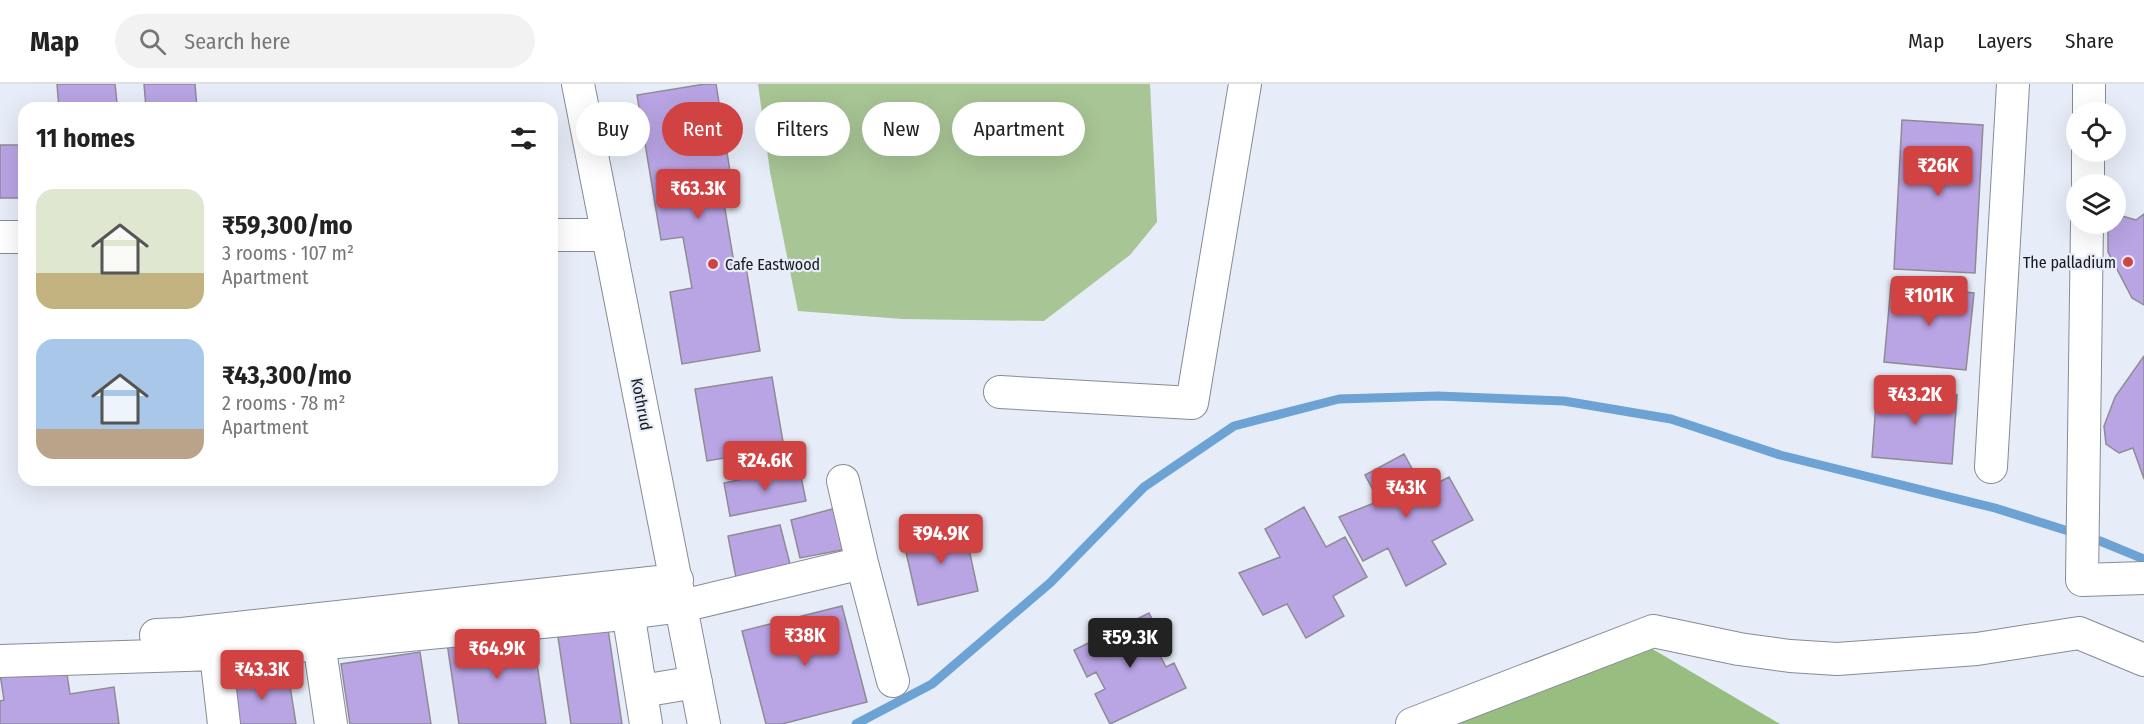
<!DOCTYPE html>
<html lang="en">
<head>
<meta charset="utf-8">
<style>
  body { margin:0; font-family:"Fira Sans Condensed",sans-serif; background:#f2f2f2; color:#222; height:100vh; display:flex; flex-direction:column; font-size:22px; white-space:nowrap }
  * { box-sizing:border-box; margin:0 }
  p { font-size:20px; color:#767676 }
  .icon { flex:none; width:33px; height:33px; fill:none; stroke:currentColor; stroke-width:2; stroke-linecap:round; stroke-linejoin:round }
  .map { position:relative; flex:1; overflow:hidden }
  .side { position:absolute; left:18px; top:18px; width:540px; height:384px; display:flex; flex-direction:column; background:#fff; border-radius:18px; box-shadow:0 6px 24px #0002 }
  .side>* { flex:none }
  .top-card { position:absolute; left:576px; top:18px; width:570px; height:54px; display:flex; gap:12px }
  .tools { position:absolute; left:2066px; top:18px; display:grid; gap:12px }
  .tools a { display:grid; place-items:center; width:60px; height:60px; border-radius:50%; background:#fff; box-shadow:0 6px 24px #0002; font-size:30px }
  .price { position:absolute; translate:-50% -51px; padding:0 14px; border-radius:6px; background:#d14243; color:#fff; font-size:20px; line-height:39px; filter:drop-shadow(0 2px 3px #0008) }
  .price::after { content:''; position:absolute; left:50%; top:36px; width:18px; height:14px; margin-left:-9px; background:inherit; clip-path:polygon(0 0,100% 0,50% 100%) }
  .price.on { background:#222; color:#fff }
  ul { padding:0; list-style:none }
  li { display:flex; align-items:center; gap:18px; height:150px; padding:0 18px }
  li span { display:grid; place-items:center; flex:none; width:168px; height:120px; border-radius:18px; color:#555 }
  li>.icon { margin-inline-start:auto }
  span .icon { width:72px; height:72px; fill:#fffc; stroke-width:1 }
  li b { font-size:26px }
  h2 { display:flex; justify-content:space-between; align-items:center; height:72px; padding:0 18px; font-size:26px }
  .pill { padding:0 21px; border-radius:27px; background:#fff; box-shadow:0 6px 24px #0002; font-size:21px; line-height:54px }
  .pill.on { background:#d14243; color:#fff }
  header { display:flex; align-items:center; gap:36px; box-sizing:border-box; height:84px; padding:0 30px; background:#fff; border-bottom:2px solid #e0e0e0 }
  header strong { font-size:28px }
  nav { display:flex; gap:33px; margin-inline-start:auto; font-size:21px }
  .search { width:420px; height:54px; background:#f2f2f2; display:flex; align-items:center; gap:15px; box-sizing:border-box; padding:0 21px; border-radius:33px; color:#767676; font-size:22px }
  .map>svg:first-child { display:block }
  .green { fill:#a8c595 }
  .forest { fill:#98bd80 }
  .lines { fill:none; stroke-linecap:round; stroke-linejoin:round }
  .stream { stroke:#6ca3d4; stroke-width:9 }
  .building { fill:#b9a4e4; stroke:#8e8b95; stroke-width:1.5 }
  .minor-casing { stroke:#868b95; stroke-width:34 }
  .minor { stroke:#fff; stroke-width:32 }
  .poi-dot { fill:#d14243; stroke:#e7edf8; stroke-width:2 }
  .labels { text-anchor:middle; stroke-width:4.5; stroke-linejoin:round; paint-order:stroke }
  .poi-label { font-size:16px; fill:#17191d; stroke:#e7edf8; text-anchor:end }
  .street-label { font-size:16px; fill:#17191d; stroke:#e7edf8 }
</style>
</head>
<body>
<header>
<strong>Map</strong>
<div class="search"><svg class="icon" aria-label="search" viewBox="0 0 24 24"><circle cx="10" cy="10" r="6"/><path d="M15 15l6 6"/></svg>Search here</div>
<nav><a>Map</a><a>Layers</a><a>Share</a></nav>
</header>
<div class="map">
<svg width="2144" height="640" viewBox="0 0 2144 640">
  <rect width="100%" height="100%" fill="#e7edf8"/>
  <!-- green -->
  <path class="green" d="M758 0H1150L1157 138 1130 171 1044 237 902 235 798 227 770 88Z"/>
  <!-- forest -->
  <path class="forest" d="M1644 560 1780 640H1458Z"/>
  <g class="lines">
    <!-- stream -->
    <path class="stream" d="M856 640 932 600 1050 499 1144 403 1234 342 1339 315 1438 312 1564 317 1671 335 1780 371 1995 424 2100 457 2144 475"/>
  </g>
  <!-- building -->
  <path class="building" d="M57 0H115L117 19 59 24Z
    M144 0H195L197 24H146Z
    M705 0H716L735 118 724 119 735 185 746 183 760 267 682 280 670 208 692 204 683 153 661 156 637 11Z
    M1902 36 1983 41 1975 189 1894 185Z
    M0 61H24V114H0Z
    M2115 130 2136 136 2144 130V221L2132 214 2108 168V140H2115Z
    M1891 201 1974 209 1966 286 1884 278Z
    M2144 272V395L2133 364 2119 369 2106 360 2104 342 2115 313Z
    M772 293 784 364 707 377 695 305Z
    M1877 305 1957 311 1952 380 1872 373Z
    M1404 370 1424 406 1449 393 1473 436 1432 457 1446 480 1406 502 1388 464 1363 477 1339 433 1379 417 1365 391Z
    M799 383 806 417 730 432 724 399Z
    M1304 423 1326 463 1345 453 1367 493 1333 512 1344 532 1306 554 1287 520 1263 531 1239 489 1280 473 1265 445Z
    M836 424 847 465 800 474 791 436Z
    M780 441 791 484 736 494 728 452Z
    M964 442 978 507 918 521 903 455Z
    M842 522 867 618 782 640H766L742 547Z
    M1149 529 1162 554 1153 558 1166 583 1174 579 1186 604 1110 640 1095 610 1105 605 1096 588 1087 593 1074 566Z
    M608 545 622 640H571L558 553Z
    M532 546 546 640H459L447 559Z
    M420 568 431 640H350L341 580Z
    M65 577 70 610 114 603 119 640H0V617L4 616 0 590Z
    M288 589 296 640H234L227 598Z"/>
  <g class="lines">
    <defs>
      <path id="minor" d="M578 0 704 640
        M2089 28V0
        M2088 100V68
        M2087 140 2082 496 2144 494
        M552 151H608
        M0 153H24
        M1000 308 1192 319 1245 0
        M1991 383 2013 0
        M843 397 862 479
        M628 528 646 640
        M156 551 182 550 677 496
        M319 559 331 640
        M216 570 224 640
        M0 577 216 570 613 531 682 522 862 479 893 597
        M642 607 696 598
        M1412 640 1653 547 1739 565 1790 572 1837 575 1977 565 2079 549 2144 576"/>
    </defs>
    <!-- minor casing -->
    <use href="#minor" class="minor-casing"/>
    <!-- minor -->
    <use href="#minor" class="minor"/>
  </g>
  <!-- markers -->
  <g class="poi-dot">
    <circle cx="2128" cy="178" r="6"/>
    <circle cx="713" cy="180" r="6"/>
  </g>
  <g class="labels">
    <!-- poi labels -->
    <g class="poi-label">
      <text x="2116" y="184">The palladium</text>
      <text x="725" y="186" text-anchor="start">Cafe Eastwood</text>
    </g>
    <!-- street labels -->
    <g class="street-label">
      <text transform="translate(642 320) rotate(79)" y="6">Kothrud</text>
    </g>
  </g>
</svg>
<div class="tools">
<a><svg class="icon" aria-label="locate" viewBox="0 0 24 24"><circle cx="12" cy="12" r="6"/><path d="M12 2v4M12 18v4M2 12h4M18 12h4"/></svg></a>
<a><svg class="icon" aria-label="layers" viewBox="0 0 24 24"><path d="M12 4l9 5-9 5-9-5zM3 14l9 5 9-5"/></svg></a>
</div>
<b class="price" style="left:1938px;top:113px">₹26K</b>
<b class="price" style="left:698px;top:136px">₹63.3K</b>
<b class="price" style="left:1929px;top:243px">₹101K</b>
<b class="price" style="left:1915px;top:342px">₹43.2K</b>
<b class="price" style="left:765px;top:408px">₹24.6K</b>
<b class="price" style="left:1406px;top:435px">₹43K</b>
<b class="price" style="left:941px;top:481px">₹94.9K</b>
<b class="price" style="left:805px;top:583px">₹38K</b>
<b class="price on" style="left:1130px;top:585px">₹59.3K</b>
<b class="price" style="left:497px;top:596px">₹64.9K</b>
<b class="price" style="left:262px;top:617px">₹43.3K</b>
<div class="top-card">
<a class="pill">Buy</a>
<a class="pill on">Rent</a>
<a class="pill">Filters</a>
<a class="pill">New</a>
<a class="pill">Apartment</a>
</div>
<section class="side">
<h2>11 homes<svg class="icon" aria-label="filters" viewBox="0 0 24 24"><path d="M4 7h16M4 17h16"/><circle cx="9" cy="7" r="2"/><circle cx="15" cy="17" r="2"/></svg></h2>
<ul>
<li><span style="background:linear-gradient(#dfe7d0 70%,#c2b280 0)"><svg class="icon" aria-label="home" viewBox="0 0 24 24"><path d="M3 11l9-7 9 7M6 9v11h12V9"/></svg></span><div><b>₹59,300/mo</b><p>3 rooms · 107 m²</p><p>Apartment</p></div></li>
<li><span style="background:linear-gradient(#a9c7e8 75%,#b9a48a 0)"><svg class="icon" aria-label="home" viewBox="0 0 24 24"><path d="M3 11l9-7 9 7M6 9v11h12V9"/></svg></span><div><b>₹43,300/mo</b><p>2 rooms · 78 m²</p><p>Apartment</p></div></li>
</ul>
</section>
</div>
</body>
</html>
